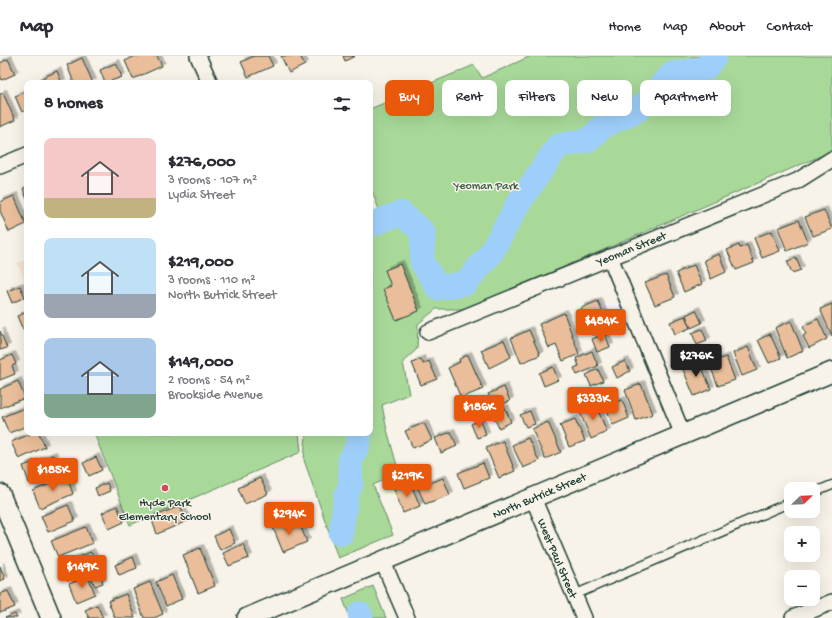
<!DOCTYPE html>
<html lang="en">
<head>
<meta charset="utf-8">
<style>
  body { margin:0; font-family:"Gochi Hand",sans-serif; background:#f2f2f3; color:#2b2b33; height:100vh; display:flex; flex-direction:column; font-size:15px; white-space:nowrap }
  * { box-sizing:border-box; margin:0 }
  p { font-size:13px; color:#7c7c81 }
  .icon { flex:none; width:22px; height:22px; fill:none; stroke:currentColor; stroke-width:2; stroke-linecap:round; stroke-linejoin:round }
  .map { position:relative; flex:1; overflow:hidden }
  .sheet { position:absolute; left:24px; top:24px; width:349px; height:356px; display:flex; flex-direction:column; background:#fff; border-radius:8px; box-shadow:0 4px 16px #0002 }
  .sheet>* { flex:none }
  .banner { position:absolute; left:385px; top:24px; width:380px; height:36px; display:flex; gap:8px }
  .needle { width:26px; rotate:67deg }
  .fabs { position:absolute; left:784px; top:426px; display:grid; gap:8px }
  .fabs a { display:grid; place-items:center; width:36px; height:36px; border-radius:8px; background:#fff; box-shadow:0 4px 16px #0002; font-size:20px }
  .price { position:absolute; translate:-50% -34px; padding:0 9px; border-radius:4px; background:#ea580c; color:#fff; font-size:13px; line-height:26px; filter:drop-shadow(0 1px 2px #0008) }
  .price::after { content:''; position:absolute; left:50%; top:24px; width:12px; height:9px; margin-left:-6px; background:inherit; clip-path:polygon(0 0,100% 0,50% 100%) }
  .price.active { background:#222; color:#fff }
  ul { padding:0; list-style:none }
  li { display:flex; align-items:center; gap:12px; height:100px; padding:0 20px }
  li span { display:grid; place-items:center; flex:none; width:112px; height:80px; border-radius:8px; color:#555 }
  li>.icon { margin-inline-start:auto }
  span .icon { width:48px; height:48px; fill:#fffc; stroke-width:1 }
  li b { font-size:17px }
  h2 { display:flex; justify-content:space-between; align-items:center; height:48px; padding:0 20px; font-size:17px }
  .chip { padding:0 14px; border-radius:8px; background:#fff; box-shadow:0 4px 16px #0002; font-size:14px; line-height:36px }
  .chip.active { background:#ea580c; color:#fff }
  header { display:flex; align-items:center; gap:24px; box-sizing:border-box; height:56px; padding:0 20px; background:#fff; border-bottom:1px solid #e1e1e2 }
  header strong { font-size:19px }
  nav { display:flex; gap:22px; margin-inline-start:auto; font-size:14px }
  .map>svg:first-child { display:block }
  .built { fill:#f3e3d1 }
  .green { fill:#a8d999; stroke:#648b66 }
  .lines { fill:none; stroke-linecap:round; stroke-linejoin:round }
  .river { stroke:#9ecffa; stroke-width:25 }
  .building { fill:#eabe9a; stroke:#1f3d34; filter:url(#shadow) }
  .service-casing { stroke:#1f3d34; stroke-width:11 }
  .minor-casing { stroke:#1f3d34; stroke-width:18 }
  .tertiary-casing { stroke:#1f3d34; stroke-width:22 }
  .service { stroke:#f7f3e8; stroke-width:8 }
  .minor { stroke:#f7f3e8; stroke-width:15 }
  .tertiary { stroke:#f7f3e8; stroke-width:19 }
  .poi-dot { fill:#d1495b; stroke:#f7f3e8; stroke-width:1.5 }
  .labels { text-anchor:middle; stroke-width:3; stroke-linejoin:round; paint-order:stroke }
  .park-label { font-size:12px; fill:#3a5c48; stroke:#f7f3e8 }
  .street-label { font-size:12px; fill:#1f3d34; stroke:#f7f3e8 }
  .poi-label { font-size:12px; fill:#1f3d34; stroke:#f7f3e8 }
</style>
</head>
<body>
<header>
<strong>Map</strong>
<nav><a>Home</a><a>Map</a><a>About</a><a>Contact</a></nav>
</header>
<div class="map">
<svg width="832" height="562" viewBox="0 0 832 562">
  <defs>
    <filter id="shadow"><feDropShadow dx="3.5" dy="-3.5" stdDeviation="0" flood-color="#0004"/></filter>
  </defs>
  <rect width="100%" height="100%" fill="#f7f3e8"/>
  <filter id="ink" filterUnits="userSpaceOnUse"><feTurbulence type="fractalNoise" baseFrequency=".025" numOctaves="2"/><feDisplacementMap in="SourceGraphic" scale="8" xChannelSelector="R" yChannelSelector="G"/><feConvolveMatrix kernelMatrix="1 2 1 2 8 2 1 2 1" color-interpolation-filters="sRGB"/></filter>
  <g filter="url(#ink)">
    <!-- built -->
    <path class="built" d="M27 203V230L17 207Z"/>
    <!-- green -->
    <path class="green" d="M531 0H832V95L467 253H436L418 268 417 293 403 306 409 338 382 349 386 370 399 417 373 429 393 479 338 502 304 404 306 377H370V166L381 159 370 129V53L474 9 482 22Z
      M94 377H299L301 396 130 469Z
      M373 530 386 562H350L343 543Z"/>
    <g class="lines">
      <!-- river -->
      <path class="river" d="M370 169 401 157 423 176 422 206 438 232 466 227 491 197 518 148 558 90 589 84 603 70 639 53 672 18 706 12 715 0
        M341 477 346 441 351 427 350 405 358 389 360 377
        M360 558 361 562"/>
    </g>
    <!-- building -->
    <path class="building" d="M135 0H157L162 10 133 23 125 5Z
      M254 0H268L273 10 248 21 241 6Z
      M281 0H300L305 9 289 17Z
      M343 0H355L345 5Z
      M82 2 93 27H74L67 9Z
      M8 3 15 18 2 24 0 19V7Z
      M116 7 122 21 105 27 100 14Z
      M57 15 62 27H41L40 23Z
      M27 35V54L22 56 15 40Z
      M3 37 15 64 0 71V38Z
      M27 131V143L23 133Z
      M14 140 26 168 9 176 0 155V146Z
      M824 154 832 173 813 180 805 161Z
      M799 164 808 186 787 195 778 172Z
      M772 175 780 195 762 202 754 182Z
      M739 189 740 192 747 189 754 207 736 214 727 194Z
      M719 198 726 216 711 223 704 204Z
      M796 202 801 214 792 217 787 205Z
      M400 208 419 255 396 264 383 233 391 230 385 214Z
      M694 209 702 228 684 236 676 217Z
      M666 219 675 241 655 249 645 227Z
      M20 230 25 241 12 247 7 235Z
      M598 245 609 272 592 279 581 252Z
      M832 248V280L820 253Z
      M696 254 702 267 691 272 686 259Z
      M27 256V272L23 274 17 260Z
      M564 257 579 298 563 305 556 289 549 292 539 268Z
      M685 260 690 272 675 278 670 266Z
      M818 263 827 283 809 292 803 280 806 278 803 270Z
      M791 265 803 295 787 302 775 272Z
      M702 273 707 285 697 289 692 277Z
      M529 274 540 299 521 307 511 282Z
      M0 275 7 292 0 294Z
      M605 278 610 291 597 296 592 283Z
      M770 278 781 302 769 307 758 284Z
      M504 284 511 301 489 312 481 294Z
      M748 291 757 314 742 320 733 297Z
      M592 295 598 310 577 319 574 312 579 310 576 302Z
      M690 295 694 304 682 308 678 300Z
      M12 299 16 308 12 310 15 318 0 324V304Z
      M468 299 483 333 461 342 448 312 460 306 459 303Z
      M726 301 735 324 718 330 709 307Z
      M421 303 423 308 429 305 437 323 421 329 412 307Z
      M625 305 630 315 617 322 612 311Z
      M699 305 711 333 694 340 682 311Z
      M553 311 558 324 544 330 539 317Z
      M598 313 603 325 591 330 586 319Z
      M18 325 25 342 0 352V333Z
      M641 328 653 358 636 364 625 334Z
      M504 331 510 345 494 352 488 338Z
      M614 339 616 346 622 344 629 362 613 369 603 344Z
      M595 347 607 376 591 383 579 354Z
      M27 351V370L9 377 2 361Z
      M505 352 511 366 499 372 492 357Z
      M530 355 535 368 526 371 520 359Z
      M575 363 585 385 569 391 560 369Z
      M481 364 486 379 477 382 471 368Z
      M548 366 561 396 545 403 532 373Z
      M424 367 432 384 413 392 405 375Z
      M451 376 457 390 441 397 435 382Z
      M33 377H39L45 391 19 403 11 386Z
      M528 382 539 405 523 412 512 389Z
      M503 385 515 415 499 422 486 392Z
      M53 399 56 407 52 408 55 417 29 427 23 410Z
      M96 401 102 414 89 420 83 407Z
      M483 407 489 422 464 432 458 417Z
      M67 421 73 438 40 452 33 435Z
      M260 422 268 438 245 448 238 432Z
      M443 422 450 439 425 448 418 432Z
      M410 426 420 450 403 457 394 433Z
      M107 427 110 435 98 440 95 432Z
      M68 449 75 465 48 476 41 460Z
      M117 450 124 466 109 473 102 457Z
      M180 450 187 465 157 478 151 462Z
      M283 465 287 474 300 469 307 486 283 496 272 469Z
      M86 471 93 487 58 501 51 485Z
      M229 473 235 487 220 494 214 480Z
      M243 488 249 502 229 510 223 497Z
      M200 492 215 530 198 537 183 499Z
      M91 496 98 512 67 525 60 509Z
      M133 501 137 512 119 519 115 509Z
      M0 510 5 523 0 525Z
      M99 516 103 527 95 530 90 519Z
      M172 519 182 543 166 550 156 526Z
      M88 520 95 538 76 546 69 528Z
      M150 526 163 558 154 562H144L133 533Z
      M8 535 15 551 0 557V538Z
      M126 538 135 562H115L108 545Z
      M97 549 103 562H89L85 554Z
      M15 558 17 562H5Z"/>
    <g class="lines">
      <defs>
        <path id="service" d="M813 437 832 429
          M574 539 791 446"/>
        <path id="minor" d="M198 0 210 27
          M0 110 27 99
          M610 201 683 379
          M428 276 797 125 832 103
          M533 442 584 562
          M383 506 407 562
          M793 562 832 546"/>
        <path id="tertiary" d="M0 438 51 562
          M247 562 832 316"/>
      </defs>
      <!-- service casing -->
      <use href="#service" class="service-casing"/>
      <!-- minor casing -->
      <use href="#minor" class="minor-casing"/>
      <!-- tertiary casing -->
      <use href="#tertiary" class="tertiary-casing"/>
      <!-- service -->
      <use href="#service" class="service"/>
      <!-- minor -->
      <use href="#minor" class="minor"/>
      <!-- tertiary -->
      <use href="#tertiary" class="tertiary"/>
    </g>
  </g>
  <!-- markers -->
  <circle class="poi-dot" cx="165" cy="432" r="4"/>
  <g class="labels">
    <!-- park labels -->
    <g class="park-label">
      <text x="486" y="133">Yeoman Park</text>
    </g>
    <!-- street labels -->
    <g class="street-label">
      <text transform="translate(631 192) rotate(-22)" y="4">Yeoman Street</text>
      <text transform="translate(539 439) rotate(-23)" y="4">North Butrick Street</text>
      <text transform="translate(558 502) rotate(67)" y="4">West Paul Street</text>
    </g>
    <!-- poi labels -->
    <g class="poi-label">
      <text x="165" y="450">Hyde Park<tspan x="165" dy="14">Elementary School</tspan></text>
    </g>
  </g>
</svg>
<div class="fabs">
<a><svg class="needle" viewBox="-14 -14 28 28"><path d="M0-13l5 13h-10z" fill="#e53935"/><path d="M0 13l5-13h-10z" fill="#7c7c81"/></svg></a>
<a>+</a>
<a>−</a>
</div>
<b class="price" style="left:601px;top:287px">$484K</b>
<b class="price active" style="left:696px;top:322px">$276K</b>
<b class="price" style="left:593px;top:365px">$333K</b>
<b class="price" style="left:479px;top:373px">$186K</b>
<b class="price" style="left:53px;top:436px">$185K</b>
<b class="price" style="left:407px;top:442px">$219K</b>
<b class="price" style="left:289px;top:480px">$294K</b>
<b class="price" style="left:82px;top:533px">$149K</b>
<div class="banner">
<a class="chip active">Buy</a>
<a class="chip">Rent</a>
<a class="chip">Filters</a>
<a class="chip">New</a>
<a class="chip">Apartment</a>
</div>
<section class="sheet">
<h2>8 homes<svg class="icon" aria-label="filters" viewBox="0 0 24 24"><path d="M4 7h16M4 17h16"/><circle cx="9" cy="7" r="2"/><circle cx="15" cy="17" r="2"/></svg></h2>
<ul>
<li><span style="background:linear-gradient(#f6c9c9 75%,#c2b280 0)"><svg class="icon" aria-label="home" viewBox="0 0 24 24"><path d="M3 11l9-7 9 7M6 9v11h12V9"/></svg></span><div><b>$276,000</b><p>3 rooms · 107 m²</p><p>Lydia Street</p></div></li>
<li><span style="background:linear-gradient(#bfe0f5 70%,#9aa5b1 0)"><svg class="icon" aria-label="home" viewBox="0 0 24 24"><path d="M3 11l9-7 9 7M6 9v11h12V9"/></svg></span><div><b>$219,000</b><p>3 rooms · 110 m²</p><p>North Butrick Street</p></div></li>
<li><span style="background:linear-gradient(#a9c7e8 70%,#7fa58c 0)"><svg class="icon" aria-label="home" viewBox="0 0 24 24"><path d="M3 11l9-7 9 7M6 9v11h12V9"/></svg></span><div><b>$149,000</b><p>2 rooms · 54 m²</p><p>Brookside Avenue</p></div></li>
</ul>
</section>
</div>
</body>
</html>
